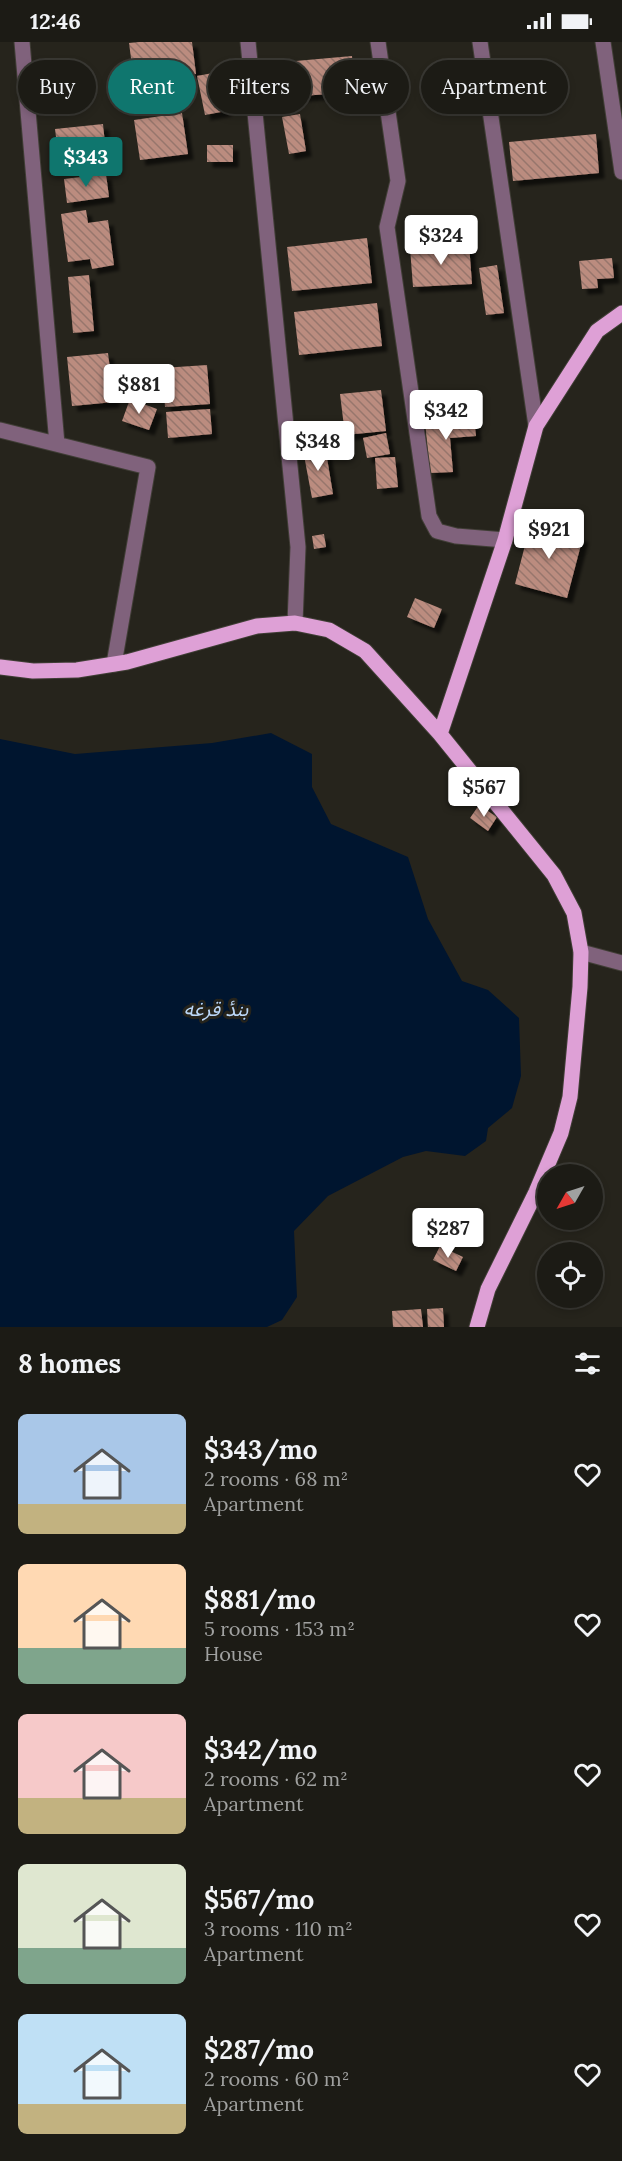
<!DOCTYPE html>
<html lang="en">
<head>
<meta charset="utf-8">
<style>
  body { margin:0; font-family:Lora,"Noto Sans Arabic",serif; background:#292822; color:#f1f3f6; height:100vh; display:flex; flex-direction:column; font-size:22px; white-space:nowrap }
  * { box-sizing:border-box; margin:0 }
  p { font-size:20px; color:#a0a1a0 }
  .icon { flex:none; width:33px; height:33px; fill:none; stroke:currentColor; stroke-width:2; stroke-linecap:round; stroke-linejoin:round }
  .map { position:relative; height:1285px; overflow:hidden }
  .side { display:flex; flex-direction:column; background:#1c1b15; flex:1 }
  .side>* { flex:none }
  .banner { position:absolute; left:18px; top:18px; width:586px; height:54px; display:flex; gap:12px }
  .needle { width:39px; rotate:231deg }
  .buttons { position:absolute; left:537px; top:1122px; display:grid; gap:12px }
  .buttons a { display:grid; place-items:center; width:66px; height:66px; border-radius:50%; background:#1c1b15; box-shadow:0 3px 9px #0003,0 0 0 2px #3a3934; font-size:30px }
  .price { position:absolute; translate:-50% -51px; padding:0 14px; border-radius:6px; background:#fff; color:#222; font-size:20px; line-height:39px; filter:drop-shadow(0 2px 3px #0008) }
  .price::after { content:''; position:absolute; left:50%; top:36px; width:18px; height:14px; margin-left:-9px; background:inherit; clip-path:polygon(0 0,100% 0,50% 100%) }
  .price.on { background:#0f766e; color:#fff }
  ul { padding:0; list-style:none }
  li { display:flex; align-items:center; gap:18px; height:150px; padding:0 18px }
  li span { display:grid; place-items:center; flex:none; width:168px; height:120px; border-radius:9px; color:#555 }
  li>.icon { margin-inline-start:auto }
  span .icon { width:72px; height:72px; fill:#fffc; stroke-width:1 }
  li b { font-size:26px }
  h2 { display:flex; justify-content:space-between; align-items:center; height:72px; padding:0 18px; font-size:26px }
  .pill { padding:0 21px; border-radius:27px; background:#1c1b15; box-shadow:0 3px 9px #0003,0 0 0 2px #3a3934; font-size:21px; line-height:54px }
  .pill.on { background:#0f766e; color:#fff }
  .status { display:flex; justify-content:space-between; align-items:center; height:42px; padding:0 30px; background:#1c1b15; direction:ltr }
  .status svg { height:16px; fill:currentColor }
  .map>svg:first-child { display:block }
  .water { fill:#00152f }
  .building { fill:url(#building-back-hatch); filter:url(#shadow) }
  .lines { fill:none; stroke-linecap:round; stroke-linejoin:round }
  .minor-casing { stroke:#403e36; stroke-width:17 }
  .major-casing { stroke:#403e36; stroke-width:17 }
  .minor { stroke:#80627c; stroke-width:15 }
  .major { stroke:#dea0d6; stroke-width:15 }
  .labels { text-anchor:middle; stroke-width:6; stroke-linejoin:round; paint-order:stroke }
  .water-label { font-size:20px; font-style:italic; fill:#bbd7f7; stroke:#26241c }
</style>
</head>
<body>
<div class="status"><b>12:46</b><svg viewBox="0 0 49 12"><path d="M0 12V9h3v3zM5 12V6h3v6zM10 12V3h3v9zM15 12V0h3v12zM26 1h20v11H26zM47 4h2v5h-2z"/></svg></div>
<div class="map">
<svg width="622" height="1285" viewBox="0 0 622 1285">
  <defs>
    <pattern id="building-back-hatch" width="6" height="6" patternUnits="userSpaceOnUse" patternTransform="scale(1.5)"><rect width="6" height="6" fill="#bb8c7f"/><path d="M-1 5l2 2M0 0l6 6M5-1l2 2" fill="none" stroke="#97766c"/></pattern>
    <filter id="shadow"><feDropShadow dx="5.5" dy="5.5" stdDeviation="1.5" flood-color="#0009"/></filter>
  </defs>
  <rect width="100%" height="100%" fill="#26241c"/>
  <!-- water -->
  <path class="water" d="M271 691 312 712V745L331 782 408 815 428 877 462 939 488 948 519 976 521 1034 512 1066 488 1086 486 1099 465 1114 426 1109 403 1115 328 1154 294 1189 297 1255 282 1278 267 1285H0V697L75 712 212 701Z"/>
  <!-- building -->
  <path class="building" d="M139 0H192L196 32 134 39 129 1Z
    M352 14 355 50 275 56 273 21Z
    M218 30 226 69 205 73 197 34Z
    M182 71 188 112 140 118 134 78Z
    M300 72 306 109 289 112 282 75Z
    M103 82 107 122 60 127 55 87Z
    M596 92 599 131 513 139 509 100Z
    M207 103H233V120H207Z
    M106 132 109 155 67 161 64 137Z
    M86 168 88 181 108 178 114 223 92 227 90 217 68 220 61 172Z
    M367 196 372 241 292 249 287 205Z
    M469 202 472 242 413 245 410 206Z
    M612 216 614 236 597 237 598 246 582 247 579 219Z
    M497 223 504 271 486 273 479 226Z
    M89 233 94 289 73 291 68 235Z
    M377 261 382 304 299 313 294 270Z
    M108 311 114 360 72 364 67 315Z
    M207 323 210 362 165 365 162 326Z
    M381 348 386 389 345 393 340 352Z
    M130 357 157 367 149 388 122 379Z
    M210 367 212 392 168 396 166 370Z
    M474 376 476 394 450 396 453 430 430 431 425 380Z
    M386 391 390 412 367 416 363 396Z
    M325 404 333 452 312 456 303 408Z
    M395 415 398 445 377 447 375 416Z
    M531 480 583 495 567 556 515 542Z
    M324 492 326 505 314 507 312 494Z
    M415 556 442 567 434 586 407 575Z
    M479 763 497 775 488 789 470 776Z
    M440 1204 463 1215 456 1229 433 1218Z
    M443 1266 444 1285H428L427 1267Z
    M421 1267 423 1285H393L392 1269Z"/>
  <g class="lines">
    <defs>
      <path id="minor" d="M22 0 57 402
        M248 0 298 505 295 581
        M378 0 398 139 387 185 429 474 437 489 456 494 505 498
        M480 0 536 384
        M603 0 622 130
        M0 388 148 425 114 622
        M581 910 622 921"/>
      <path id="major" d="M0 625 33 629 77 628 127 620 257 584 295 581 329 588 365 609 440 692 554 833 574 871 581 910 580 945 570 1055 561 1091 536 1150 488 1247 477 1285
        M440 692 505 498 536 384 597 289 622 271"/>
    </defs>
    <!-- minor casing -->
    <use href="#minor" class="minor-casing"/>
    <!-- major casing -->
    <use href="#major" class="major-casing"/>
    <!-- minor -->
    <use href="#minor" class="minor"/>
    <!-- major -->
    <use href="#major" class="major"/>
  </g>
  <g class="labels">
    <!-- water labels -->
    <g class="water-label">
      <text x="216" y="974">بندٔ قرغه</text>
    </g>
  </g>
</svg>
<div class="buttons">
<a><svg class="needle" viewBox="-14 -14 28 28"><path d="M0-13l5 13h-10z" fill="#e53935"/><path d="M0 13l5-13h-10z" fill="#a0a1a0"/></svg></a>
<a><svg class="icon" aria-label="locate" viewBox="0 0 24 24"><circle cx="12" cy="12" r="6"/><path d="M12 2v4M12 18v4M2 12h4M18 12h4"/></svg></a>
</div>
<b class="price on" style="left:86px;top:146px">$343</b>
<b class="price" style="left:441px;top:224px">$324</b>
<b class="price" style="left:139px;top:373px">$881</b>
<b class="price" style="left:446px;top:399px">$342</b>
<b class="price" style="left:318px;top:430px">$348</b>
<b class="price" style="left:549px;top:518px">$921</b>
<b class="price" style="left:484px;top:776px">$567</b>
<b class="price" style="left:448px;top:1217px">$287</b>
<div class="banner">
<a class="pill">Buy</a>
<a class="pill on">Rent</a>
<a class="pill">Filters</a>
<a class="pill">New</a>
<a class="pill">Apartment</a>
</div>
</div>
<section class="side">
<h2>8 homes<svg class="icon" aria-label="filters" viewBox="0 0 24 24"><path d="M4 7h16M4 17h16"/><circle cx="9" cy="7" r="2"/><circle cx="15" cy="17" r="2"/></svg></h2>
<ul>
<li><span style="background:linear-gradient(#a9c7e8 75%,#c2b280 0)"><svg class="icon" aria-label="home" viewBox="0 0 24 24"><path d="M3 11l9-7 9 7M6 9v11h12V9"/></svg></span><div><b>$343/mo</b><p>2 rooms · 68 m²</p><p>Apartment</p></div><svg class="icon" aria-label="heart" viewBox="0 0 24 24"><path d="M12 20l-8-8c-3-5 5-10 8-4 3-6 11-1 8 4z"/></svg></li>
<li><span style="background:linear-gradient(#ffd9b3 70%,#7fa58c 0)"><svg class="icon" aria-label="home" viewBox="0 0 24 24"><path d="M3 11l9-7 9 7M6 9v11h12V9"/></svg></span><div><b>$881/mo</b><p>5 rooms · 153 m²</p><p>House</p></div><svg class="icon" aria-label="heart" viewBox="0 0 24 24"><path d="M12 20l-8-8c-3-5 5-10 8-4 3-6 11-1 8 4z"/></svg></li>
<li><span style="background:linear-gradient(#f6c9c9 70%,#c2b280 0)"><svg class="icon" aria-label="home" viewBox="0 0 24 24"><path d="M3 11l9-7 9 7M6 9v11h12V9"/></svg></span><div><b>$342/mo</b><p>2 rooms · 62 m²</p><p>Apartment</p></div><svg class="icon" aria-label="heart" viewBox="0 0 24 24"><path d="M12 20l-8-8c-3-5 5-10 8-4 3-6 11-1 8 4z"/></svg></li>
<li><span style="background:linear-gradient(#dfe7d0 70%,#7fa58c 0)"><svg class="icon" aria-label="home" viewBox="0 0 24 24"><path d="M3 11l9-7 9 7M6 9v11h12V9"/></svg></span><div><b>$567/mo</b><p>3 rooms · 110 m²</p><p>Apartment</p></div><svg class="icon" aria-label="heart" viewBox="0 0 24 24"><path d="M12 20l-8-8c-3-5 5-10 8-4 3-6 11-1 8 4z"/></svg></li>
<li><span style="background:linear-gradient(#bfe0f5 75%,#c2b280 0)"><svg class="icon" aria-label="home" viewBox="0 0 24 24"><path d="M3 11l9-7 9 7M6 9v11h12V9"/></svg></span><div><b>$287/mo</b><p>2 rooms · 60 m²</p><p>Apartment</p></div><svg class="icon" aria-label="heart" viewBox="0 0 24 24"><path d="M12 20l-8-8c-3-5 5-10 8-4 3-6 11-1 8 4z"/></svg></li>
</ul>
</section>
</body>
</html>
